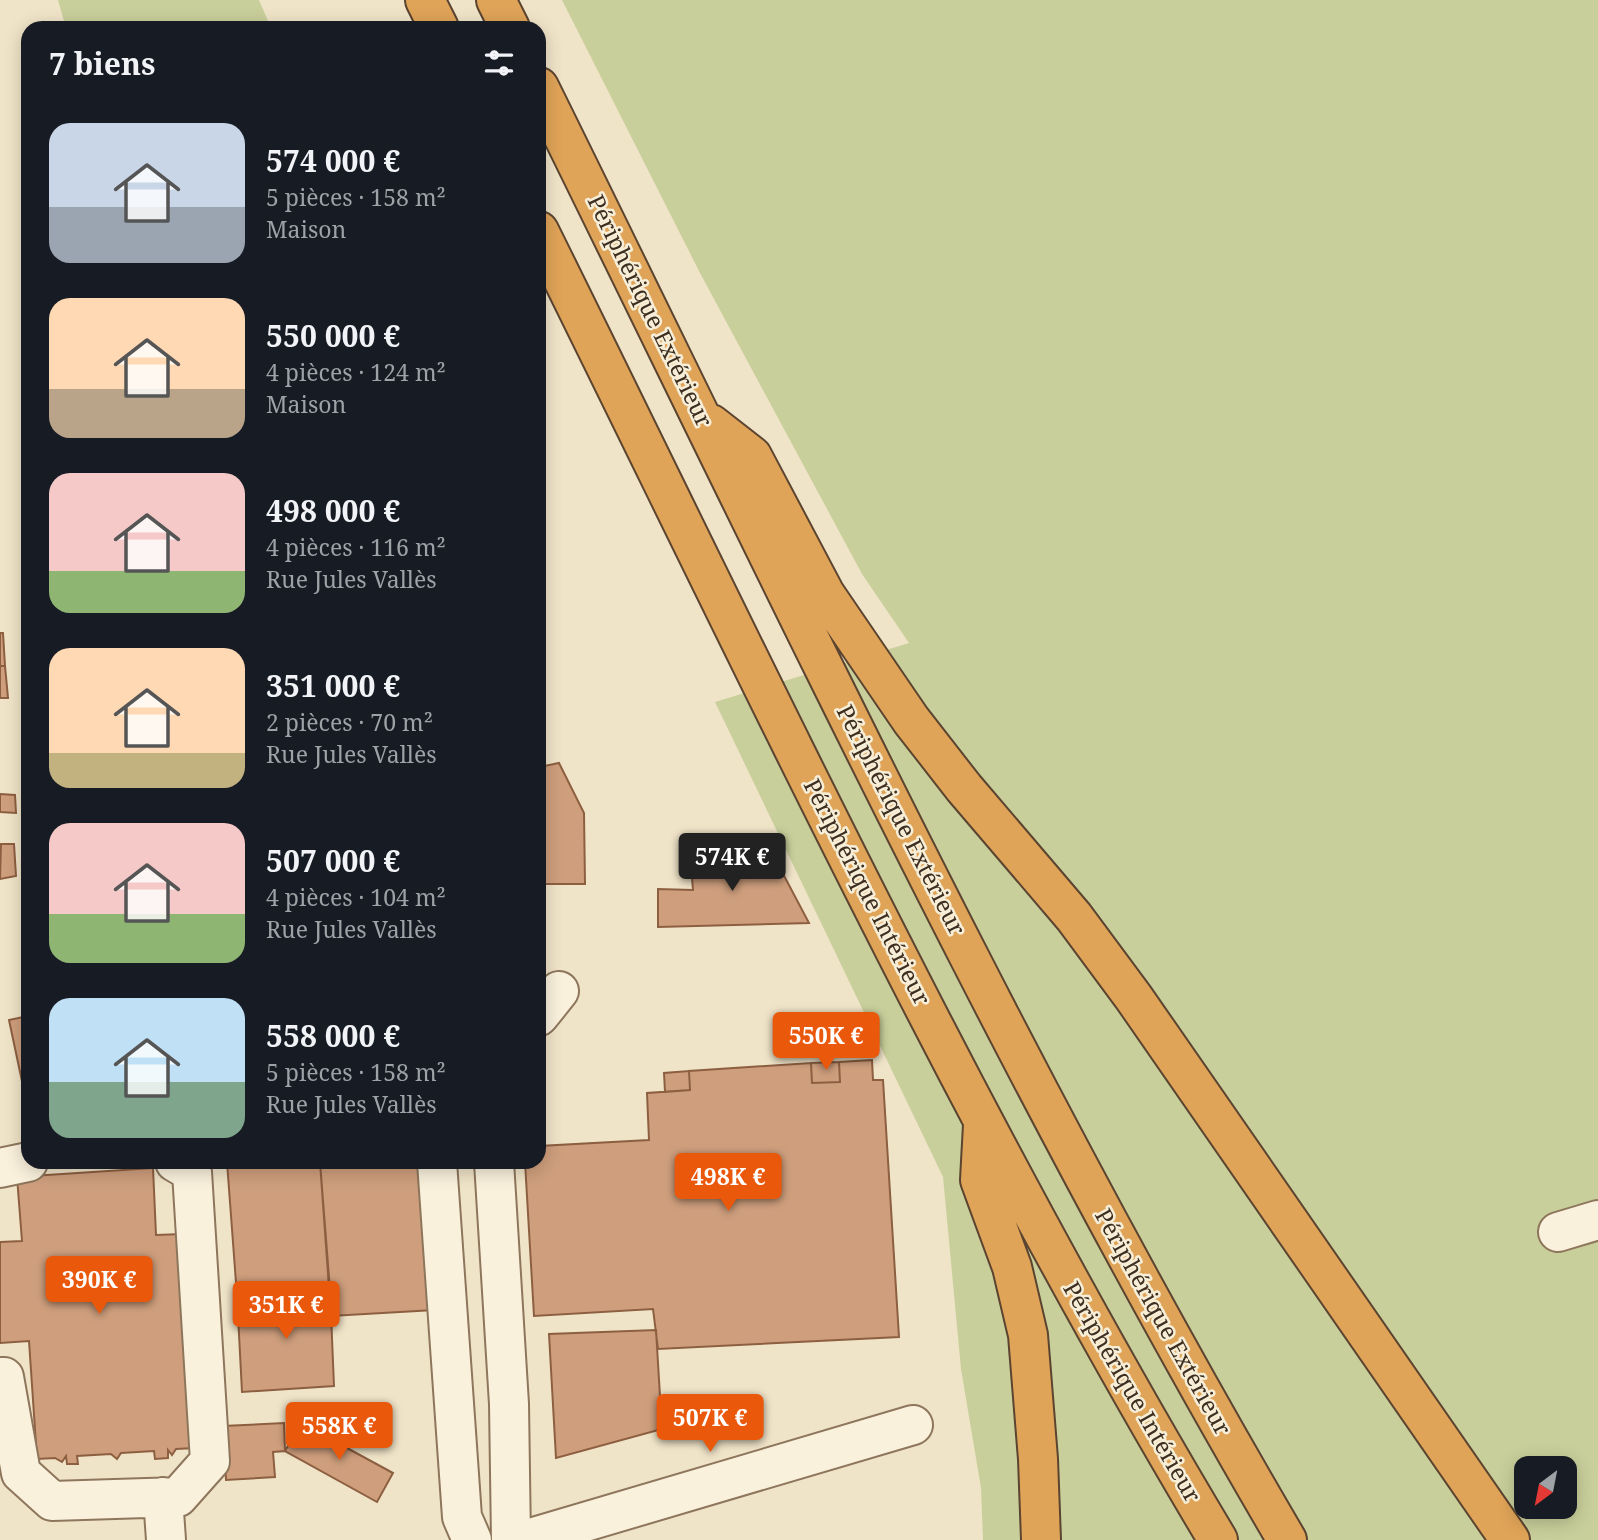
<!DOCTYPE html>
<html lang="fr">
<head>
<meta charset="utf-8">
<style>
  body { margin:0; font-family:"Noto Serif",serif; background:#20242c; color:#f1f3f6; height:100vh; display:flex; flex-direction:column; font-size:26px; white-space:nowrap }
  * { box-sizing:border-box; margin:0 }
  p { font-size:23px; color:#9ea1a6 }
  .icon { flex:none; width:38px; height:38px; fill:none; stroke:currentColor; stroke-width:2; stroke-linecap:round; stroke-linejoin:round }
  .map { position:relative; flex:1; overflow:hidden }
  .details { position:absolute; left:21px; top:21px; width:525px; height:1148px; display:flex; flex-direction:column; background:#171b24; border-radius:21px; box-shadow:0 4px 18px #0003 }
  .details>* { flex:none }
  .needle { width:46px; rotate:212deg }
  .buttons { position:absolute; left:1514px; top:1456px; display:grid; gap:14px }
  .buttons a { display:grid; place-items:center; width:63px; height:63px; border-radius:14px; background:#171b24; box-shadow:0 4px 18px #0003; font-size:35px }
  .price { position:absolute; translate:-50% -60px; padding:0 16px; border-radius:7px; background:#ea580c; color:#fff; font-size:23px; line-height:46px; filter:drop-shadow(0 2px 4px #0008) }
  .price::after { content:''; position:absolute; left:50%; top:42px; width:21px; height:16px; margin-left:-10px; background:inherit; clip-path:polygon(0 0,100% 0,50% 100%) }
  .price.active { background:#222; color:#fff }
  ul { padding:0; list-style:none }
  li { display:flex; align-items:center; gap:21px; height:175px; padding:0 28px }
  li span { display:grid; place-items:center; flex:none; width:196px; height:140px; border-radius:21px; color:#555 }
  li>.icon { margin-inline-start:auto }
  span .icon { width:84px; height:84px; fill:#fffc; stroke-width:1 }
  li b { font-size:30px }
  h2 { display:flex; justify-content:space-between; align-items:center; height:84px; padding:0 28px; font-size:30px }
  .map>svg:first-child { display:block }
  .green { fill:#c9cf9b; fill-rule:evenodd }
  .building { fill:#cf9f7d; stroke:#8d5f41; stroke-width:2 }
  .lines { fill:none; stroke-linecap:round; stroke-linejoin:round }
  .minor-casing { stroke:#8d765c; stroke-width:42 }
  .highway-casing { stroke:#5b4430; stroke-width:42 }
  .minor { stroke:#faf1dc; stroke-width:38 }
  .highway { stroke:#e0a458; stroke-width:38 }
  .labels { text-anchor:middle; stroke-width:5; stroke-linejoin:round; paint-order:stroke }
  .street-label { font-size:23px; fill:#3d2e20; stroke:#f7eed8 }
</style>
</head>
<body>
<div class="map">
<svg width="1598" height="1540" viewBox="0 0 1598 1540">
  <rect width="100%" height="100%" fill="#f0e4c8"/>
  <!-- green -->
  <path class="green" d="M58 0H259L271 28H66Z
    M562 0H1598V1540H983L981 1488 961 1369 943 1177 715 702 909 643 862 574 700 273ZM1526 1468H1564V1507H1526Z"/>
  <!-- building -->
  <path class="building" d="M0 633H3L5 666H0Z
    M0 666H5L8 698H0Z
    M559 763 584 813 585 884H539V767Z
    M0 794 15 795 16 813 0 812Z
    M1 844H14L16 876 0 879Z
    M771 851 809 923 658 927V889L693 890 690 854Z
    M28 1016V1085L23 1086 9 1020Z
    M872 1060 873 1080H883L899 1337 658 1349 653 1309 534 1316 525 1162H539V1146L649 1140 647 1093 690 1090 689 1071 811 1063 812 1083 840 1082 839 1062Z
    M839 1062 840 1082 812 1083 811 1063Z
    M689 1071 690 1090 665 1092 664 1073Z
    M227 1162H320L330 1290 237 1296Z
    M320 1162H423L434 1310 331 1316Z
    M153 1168 156 1235 182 1234 195 1448 176 1449 172 1455 168 1450V1458L155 1459 154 1451 121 1453 117 1459 111 1454 77 1456 78 1464H67L66 1456 62 1462 55 1458 37 1459 29 1341 0 1343V1242L22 1241 17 1177Z
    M330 1290 334 1386 242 1392 237 1296Z
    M656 1330 662 1429 556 1458 549 1334Z
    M284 1423 285 1451 273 1452 275 1477 226 1480 223 1426Z
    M301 1423 393 1473 377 1502 285 1451Z"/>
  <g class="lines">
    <defs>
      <path id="minor" d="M539 1016 559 991
        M437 1162 462 1517 472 1540
        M494 1162 509 1404 511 1540
        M0 1168 28 1162
        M1558 1232 1598 1220
        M0 1377H4L21 1473 52 1501 178 1497 210 1461 192 1172 175 1162
        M163 1497 166 1540
        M524 1540 913 1425"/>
      <path id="highway" d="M425 0 439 28
        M496 0 510 28
        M539 87C780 575 1011 1070 1287 1540
        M539 231C757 671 965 1118 1218 1540
        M711 424 752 456 825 594 911 720 964 788 1074 917 1134 998 1510 1540
        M983 1125 980 1180 1012 1267 1028 1335 1038 1459 1041 1540"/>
    </defs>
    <!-- minor casing -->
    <use href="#minor" class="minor-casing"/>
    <!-- highway casing -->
    <use href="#highway" class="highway-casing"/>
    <!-- minor -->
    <use href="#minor" class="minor"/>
    <!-- highway -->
    <use href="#highway" class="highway"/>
  </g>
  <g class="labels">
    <!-- street labels -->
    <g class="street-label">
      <text transform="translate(650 311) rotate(64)" y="8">Périphérique Extérieur</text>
      <text transform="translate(901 820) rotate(63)" y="8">Périphérique Extérieur</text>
      <text transform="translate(867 892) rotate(63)" y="8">Périphérique Intérieur</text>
      <text transform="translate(1163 1322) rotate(61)" y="8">Périphérique Extérieur</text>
      <text transform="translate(1132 1392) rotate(60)" y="8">Périphérique Intérieur</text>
    </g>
  </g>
</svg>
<div class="buttons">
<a><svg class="needle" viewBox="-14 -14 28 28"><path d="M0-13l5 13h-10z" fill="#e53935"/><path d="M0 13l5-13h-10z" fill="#9ea1a6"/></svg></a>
</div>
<b class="price active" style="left:732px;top:893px">574K €</b>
<b class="price" style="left:826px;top:1072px">550K €</b>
<b class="price" style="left:728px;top:1213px">498K €</b>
<b class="price" style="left:99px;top:1316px">390K €</b>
<b class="price" style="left:286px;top:1341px">351K €</b>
<b class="price" style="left:710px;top:1454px">507K €</b>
<b class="price" style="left:339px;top:1462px">558K €</b>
<section class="details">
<h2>7 biens<svg class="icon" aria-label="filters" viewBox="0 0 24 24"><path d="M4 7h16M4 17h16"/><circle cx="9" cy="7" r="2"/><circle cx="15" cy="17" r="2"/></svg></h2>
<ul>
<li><span style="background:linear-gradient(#c9d6e8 60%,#9aa5b1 0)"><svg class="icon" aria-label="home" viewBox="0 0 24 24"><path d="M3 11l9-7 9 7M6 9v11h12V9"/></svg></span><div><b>574 000 €</b><p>5 pièces · 158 m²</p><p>Maison</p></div></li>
<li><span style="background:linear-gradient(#ffd9b3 65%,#b9a48a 0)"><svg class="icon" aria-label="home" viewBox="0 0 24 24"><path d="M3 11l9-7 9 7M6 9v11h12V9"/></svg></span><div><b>550 000 €</b><p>4 pièces · 124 m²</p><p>Maison</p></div></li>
<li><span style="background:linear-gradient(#f6c9c9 70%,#8fb573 0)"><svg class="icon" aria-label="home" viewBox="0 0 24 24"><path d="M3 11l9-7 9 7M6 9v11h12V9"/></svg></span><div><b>498 000 €</b><p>4 pièces · 116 m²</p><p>Rue Jules Vallès</p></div></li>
<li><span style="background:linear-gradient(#ffd9b3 75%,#c2b280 0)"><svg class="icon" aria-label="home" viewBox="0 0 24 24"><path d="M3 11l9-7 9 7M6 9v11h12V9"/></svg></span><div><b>351 000 €</b><p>2 pièces · 70 m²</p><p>Rue Jules Vallès</p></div></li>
<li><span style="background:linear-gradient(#f6c9c9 65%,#8fb573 0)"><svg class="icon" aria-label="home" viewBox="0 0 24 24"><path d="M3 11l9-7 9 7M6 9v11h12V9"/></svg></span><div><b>507 000 €</b><p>4 pièces · 104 m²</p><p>Rue Jules Vallès</p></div></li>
<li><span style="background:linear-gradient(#bfe0f5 60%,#7fa58c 0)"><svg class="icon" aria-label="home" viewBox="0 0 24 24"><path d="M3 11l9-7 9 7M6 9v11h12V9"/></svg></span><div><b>558 000 €</b><p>5 pièces · 158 m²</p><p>Rue Jules Vallès</p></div></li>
</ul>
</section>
</div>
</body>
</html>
